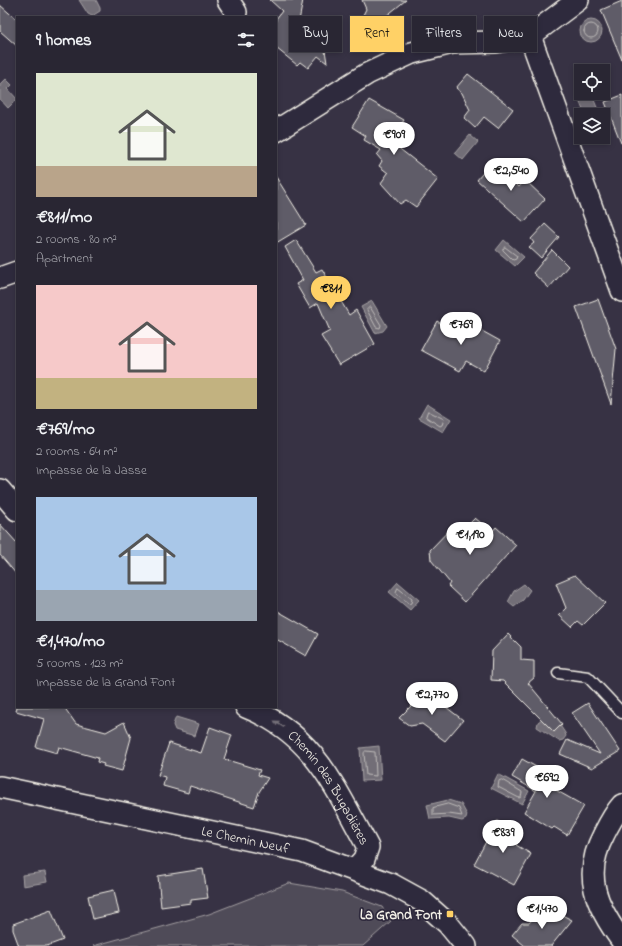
<!DOCTYPE html>
<html lang="en">
<head>
<meta charset="utf-8">
<style>
  body { margin:0; font-family:"Indie Flower",sans-serif; background:#312e3b; color:#f1f3f6; height:100vh; display:flex; flex-direction:column; font-size:15px; white-space:nowrap }
  * { box-sizing:border-box; margin:0 }
  p { font-size:13px; color:#a5a5ac }
  .icon { flex:none; width:22px; height:22px; fill:none; stroke:currentColor; stroke-width:2; stroke-linecap:round; stroke-linejoin:round }
  .map { position:relative; flex:1; overflow:hidden }
  .panel { position:absolute; left:16px; top:16px; width:261px; height:692px; display:flex; flex-direction:column; background:#292633; border-radius:0px; box-shadow:0 2px 6px #0003,0 0 0 1px #45434e }
  .panel>* { flex:none }
  .guide { position:absolute; left:289px; top:16px; width:273px; height:36px; display:flex; gap:8px }
  .controls { position:absolute; left:574px; top:64px; display:grid; gap:8px }
  .controls a { display:grid; place-items:center; width:36px; height:36px; border-radius:0px; background:#292633; box-shadow:0 2px 6px #0003,0 0 0 1px #45434e; font-size:20px }
  .price { position:absolute; translate:-50% -34px; padding:0 9px; border-radius:14px; background:#fff; color:#222; font-size:13px; line-height:26px; filter:drop-shadow(0 1px 2px #0008) }
  .price::after { content:''; position:absolute; left:50%; top:24px; width:12px; height:9px; margin-left:-6px; background:inherit; clip-path:polygon(0 0,100% 0,50% 100%) }
  .price.active { background:#ffd166; color:#111 }
  ul { padding:0; list-style:none }
  li { display:grid; align-content:center; gap:8px; height:212px; padding:0 20px }
  li span { display:grid; place-items:center; height:124px; border-radius:0px; color:#555 }
  li>.icon { margin-inline-start:auto }
  span .icon { width:72px; height:72px; fill:#fffc; stroke-width:1 }
  li b { font-size:17px }
  h2 { display:flex; justify-content:space-between; align-items:center; height:48px; padding:0 20px; font-size:17px }
  .chip { padding:0 14px; border-radius:0px; background:#292633; box-shadow:0 2px 6px #0003,0 0 0 1px #45434e; font-size:14px; line-height:36px }
  .chip.active { background:#ffd166; color:#111 }
  .map>svg:first-child { display:block }
  .green { fill:#504b59; stroke:#a29ea0 }
  .water { fill:#726e77; stroke:#a6a2a4 }
  .lines { fill:none; stroke-linecap:round; stroke-linejoin:round }
  .shore { stroke:#c0bdbb; stroke-width:1 }
  .building { fill:#5f5c67; stroke:#f4f1e8 }
  .lane-casing { stroke:#f4f1e8; stroke-width:13 }
  .street-casing { stroke:#f4f1e8; stroke-width:24 }
  .lane { stroke:#2f2a3d; stroke-width:10 }
  .street { stroke:#2f2a3d; stroke-width:21 }
  .oneway { fill:#747079 }
  .poi-dot { fill:#ffd166; stroke:#2f2a3d; stroke-width:1.5 }
  .labels { text-anchor:middle; stroke-width:3.5; stroke-linejoin:round; paint-order:stroke }
  .street-label { font-size:14px; fill:#f4f1e8; stroke:#2f2a3d }
  .poi-label { font-size:14px; font-weight:bold; fill:#f4f1e8; stroke:#2f2a3d; text-anchor:end }
</style>
</head>
<body>
<div class="map">
<svg width="622" height="946" viewBox="0 0 622 946">
  <rect width="100%" height="100%" fill="#373244"/>
  <filter id="ink" filterUnits="userSpaceOnUse"><feTurbulence type="fractalNoise" baseFrequency=".025" numOctaves="2"/><feDisplacementMap in="SourceGraphic" scale="8" xChannelSelector="R" yChannelSelector="G"/><feConvolveMatrix kernelMatrix="1 2 1 2 8 2 1 2 1" color-interpolation-filters="sRGB"/></filter>
  <g filter="url(#ink)">
    <!-- green -->
    <path class="green" d="M289 883 342 892 382 907 391 921 363 946H93L209 914Z"/>
    <!-- water -->
    <path class="water" d="M79 0H96L100 8V11L92 16 88 14Z
      M580 31a11 11 0 1 1 22 0a11 11 0 1 1-22 0Z
      M6 79 12 85 8 89 17 99 8 108 0 99V85Z
      M592 95 600 115H585L579 100Z
      M470 135 478 142 463 160 455 153Z
      M504 240 524 257 515 266 496 250Z
      M372 301 387 326 383 331 375 333 361 307Z
      M427 404 451 419 443 432 419 418Z
      M398 582 419 600 410 610 389 592Z
      M524 584 530 590 523 600 514 607 508 602 514 591Z
      M551 712 565 733 566 736 563 740 559 741 537 727 538 722Z
      M176 717 199 724 195 736 175 730 173 725Z
      M379 746 381 780 362 781 360 748Z
      M498 774 529 791 522 804 491 788Z
      M448 800 461 804 467 815 466 819 462 821 449 818 430 819 427 805Z
      M45 872 47 882 23 886 22 875Z"/>
    <g class="lines">
      <!-- shore -->
      <path class="shore" d="M584 31a7 7 0 1 1 14 0a7 7 0 1 1-14 0Z
        M505 247 517 256 516 259 513 260 503 250Z
        M370 307 381 325 380 328 376 327 367 310Z
        M428 411 444 419 442 425 440 426 426 417Z
        M398 588 412 599 411 603 409 604 396 593Z
        M366 751 375 752 376 776 366 775 364 753Z
        M502 780 522 792 521 797 519 798 498 787 499 781Z
        M448 804 459 808 462 816 449 814 433 815V808Z"/>
    </g>
    <!-- building -->
    <path class="building" d="M270 0H303L299 21 323 38 327 63 318 56 308 68 300 62 297 65 276 48V19L282 11Z
      M362 0H406L370 29 361 19 366 9Z
      M622 1V60L601 10Z
      M0 5 17 20V46L0 31Z
      M468 74 513 109 498 128 484 117 475 128 464 118 470 110 462 93 456 88Z
      M622 95V143H621L605 102Z
      M369 100 404 120 391 142 438 179 416 207 406 200 400 204 381 183 388 173 379 166 382 161 377 155 381 150 364 140 366 136 352 127Z
      M492 162 519 187 525 180 545 199 524 222 477 180Z
      M276 177 306 225 276 243Z
      M545 224 559 237 541 258 529 247 534 243 531 239Z
      M296 240 316 272 322 269 349 315 356 310 375 344 339 365 321 336 330 331 318 303 310 308 296 284 303 280 285 247Z
      M552 250 568 266 549 288 533 273Z
      M598 299 616 349 611 404 576 307Z
      M437 321 448 328 451 323 460 327 464 321 500 341 484 371 466 361 460 371 421 350Z
      M475 518 492 532 496 527 516 545 465 602 448 586 450 583 431 560 430 550 455 524 463 530Z
      M0 524 17 543V575L0 555Z
      M575 575 605 603 583 625 578 621 572 627 559 615 566 608 556 583Z
      M276 610 318 634 306 656 276 639Z
      M508 634 521 647V660L534 661V678L528 683 562 724 554 732 503 681 491 680 492 651Z
      M427 690 440 699 438 701 463 720 445 741 422 724 410 726 399 718Z
      M588 703 620 751 592 768 560 754 567 740 600 754 572 713Z
      M17 707H64L76 724 106 732 124 722 131 738 122 771 103 766 104 764 97 762 98 758 59 747 57 753 36 747 44 719 16 711Z
      M210 727 232 735 224 759 260 770 258 775 268 778 259 792 254 807 190 786 188 793 163 786 165 777 158 775 169 743 201 753Z
      M522 759 547 773 550 767 552 788 584 806 567 835 554 827 552 829 524 812 536 791 512 777Z
      M497 821 522 834 516 845 531 854 514 885 474 864Z
      M203 869 208 898 191 900V903L161 907 158 876Z
      M114 890 119 913 93 919 88 896Z
      M546 907 572 920 551 946H525L512 935 522 923H529L535 916 540 921Z
      M51 910 63 940 47 946H19L13 930V924Z"/>
    <g class="lines">
      <defs>
        <path id="lane" d="M558 673 588 677 622 713"/>
        <g id="street">
          <path d="M228 0 236 12 235 17"/>
          <path d="M530 36 622 291"/>
          <path d="M276 131 367 74 412 53 452 43 496 42 530 36 578 0"/>
          <path d="M0 278 17 272"/>
          <path d="M0 490 17 510"/>
          <path id="s1" d="M246 707C314 734 334 786 368 847L364 859 355 869"/>
          <path id="s2" d="M0 787 302 851 391 884 422 901 448 924 466 946"/>
          <path d="M622 805C614 814 609 824 604 834 582 875 596 906 622 941"/>
        </g>
      </defs>
      <!-- lane casing -->
      <use href="#lane" class="lane-casing"/>
      <!-- street casing -->
      <use href="#street" class="street-casing"/>
      <!-- lane -->
      <use href="#lane" class="lane"/>
      <!-- street -->
      <use href="#street" class="street"/>
    </g>
    <!-- one-way arrows -->
    <defs><path id="oneway-solid" d="M-6-.8H1V-3.2L6.5 0L1 3.2V.8H-6Z"/></defs>
    <use class="oneway" href="#oneway-solid" transform="translate(279 724) rotate(-147)"/>
  </g>
  <!-- markers -->
  <rect class="poi-dot" x="446" y="910" width="8" height="8" rx="2"/>
  <g class="labels">
    <!-- street labels -->
    <g class="street-label">
      <text dy="5" stroke="none"><textPath href="#s1" startOffset="119">Chemin des Bugadières</textPath></text>
      <text dy="5" stroke="none"><textPath href="#s2" startOffset="251">Le Chemin Neuf</textPath></text>
    </g>
    <!-- poi labels -->
    <g class="poi-label">
      <text x="442" y="919">La Grand Font</text>
    </g>
  </g>
</svg>
<div class="controls">
<a><svg class="icon" aria-label="locate" viewBox="0 0 24 24"><circle cx="12" cy="12" r="6"/><path d="M12 2v4M12 18v4M2 12h4M18 12h4"/></svg></a>
<a><svg class="icon" aria-label="layers" viewBox="0 0 24 24"><path d="M12 4l9 5-9 5-9-5zM3 14l9 5 9-5"/></svg></a>
</div>
<b class="price" style="left:394px;top:156px">€909</b>
<b class="price" style="left:511px;top:192px">€2,540</b>
<b class="price active" style="left:331px;top:310px">€811</b>
<b class="price" style="left:461px;top:346px">€769</b>
<b class="price" style="left:470px;top:556px">€1,190</b>
<b class="price" style="left:432px;top:716px">€2,770</b>
<b class="price" style="left:547px;top:799px">€692</b>
<b class="price" style="left:503px;top:854px">€839</b>
<b class="price" style="left:542px;top:930px">€1,470</b>
<div class="guide">
<a class="chip">Buy</a>
<a class="chip active">Rent</a>
<a class="chip">Filters</a>
<a class="chip">New</a>
</div>
<section class="panel">
<h2>9 homes<svg class="icon" aria-label="filters" viewBox="0 0 24 24"><path d="M4 7h16M4 17h16"/><circle cx="9" cy="7" r="2"/><circle cx="15" cy="17" r="2"/></svg></h2>
<ul>
<li><span style="background:linear-gradient(#dfe7d0 75%,#b9a48a 0)"><svg class="icon" aria-label="home" viewBox="0 0 24 24"><path d="M3 11l9-7 9 7M6 9v11h12V9"/></svg></span><div><b>€811/mo</b><p>2 rooms · 80 m²</p><p>Apartment</p></div></li>
<li><span style="background:linear-gradient(#f6c9c9 75%,#c2b280 0)"><svg class="icon" aria-label="home" viewBox="0 0 24 24"><path d="M3 11l9-7 9 7M6 9v11h12V9"/></svg></span><div><b>€769/mo</b><p>2 rooms · 64 m²</p><p>Impasse de la Jasse</p></div></li>
<li><span style="background:linear-gradient(#a9c7e8 75%,#9aa5b1 0)"><svg class="icon" aria-label="home" viewBox="0 0 24 24"><path d="M3 11l9-7 9 7M6 9v11h12V9"/></svg></span><div><b>€1,470/mo</b><p>5 rooms · 123 m²</p><p>Impasse de la Grand Font</p></div></li>
</ul>
</section>
</div>
</body>
</html>
